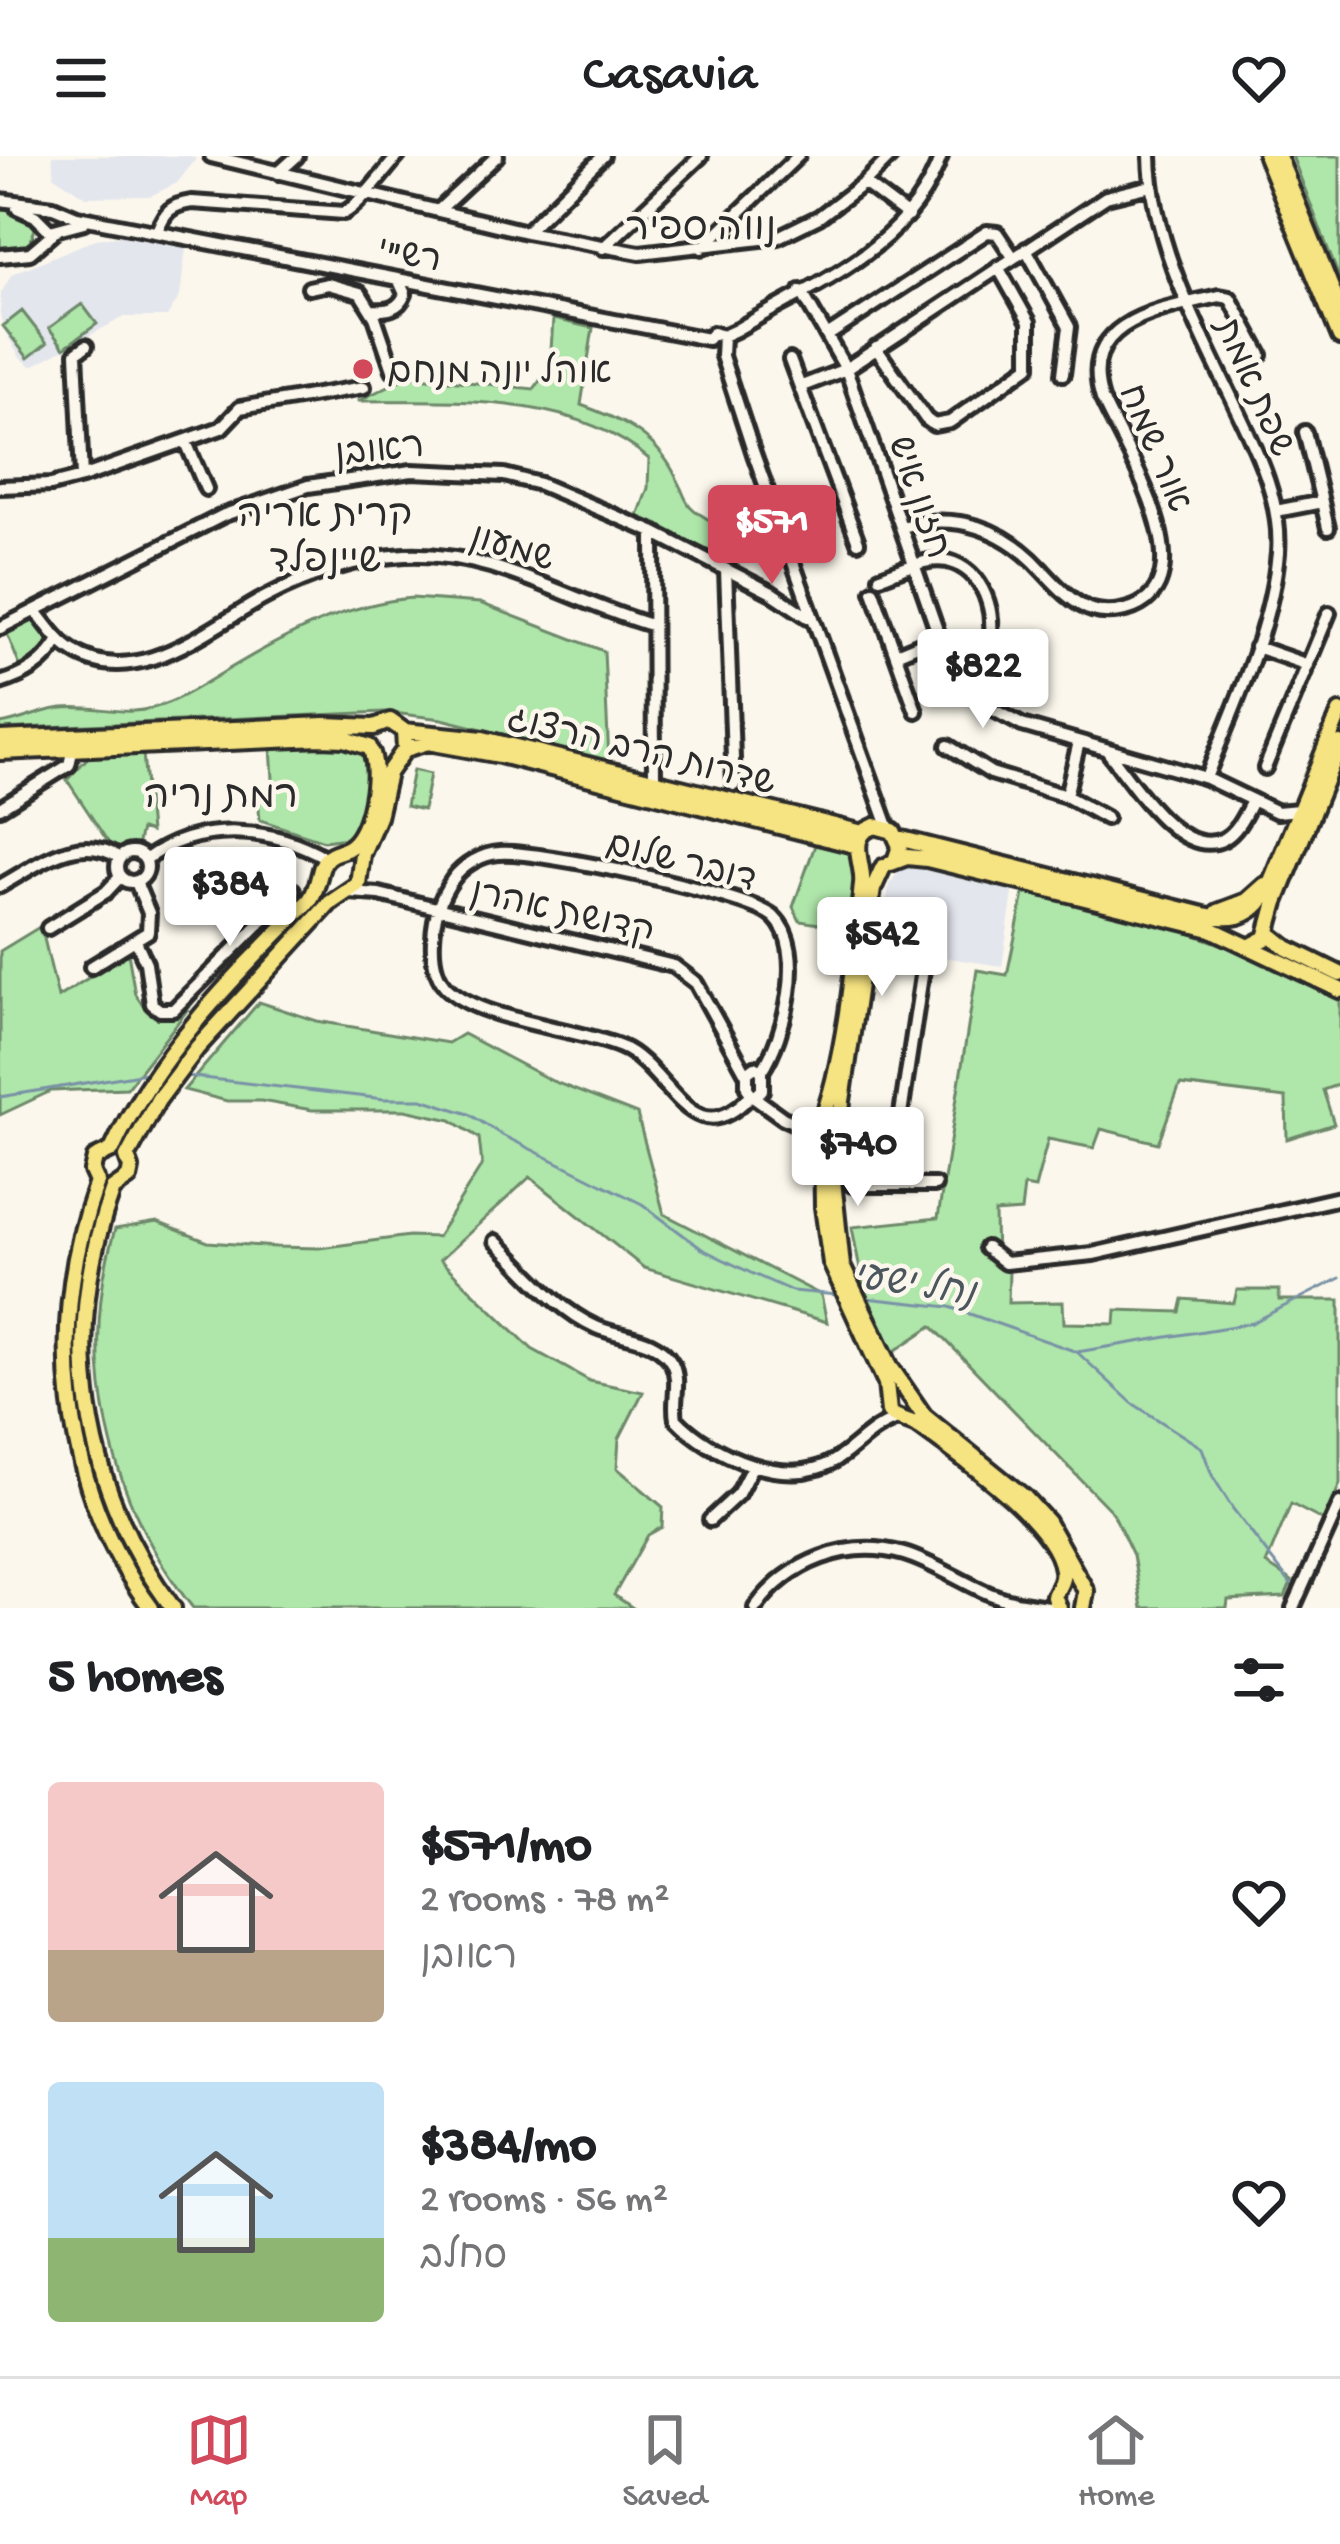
<!DOCTYPE html>
<html lang="en">
<head>
<meta charset="utf-8">
<style>
  body { margin:0; font-family:"Gochi Hand","Playpen Sans Hebrew",sans-serif; background:#f2f2f2; color:#202124; height:100vh; display:flex; flex-direction:column; font-size:45px; white-space:nowrap }
  * { box-sizing:border-box; margin:0 }
  p { font-size:39px; color:#757577 }
  .icon { flex:none; width:66px; height:66px; fill:none; stroke:currentColor; stroke-width:2; stroke-linecap:round; stroke-linejoin:round }
  .map { position:relative; height:1452px; overflow:hidden }
  .panel { display:flex; flex-direction:column; background:#fff; flex:1 }
  .panel>* { flex:none }
  .price { position:absolute; translate:-50% -102px; padding:0 27px; border-radius:12px; background:#fff; color:#222; font-size:39px; line-height:78px; filter:drop-shadow(0 3px 6px #0008) }
  .price::after { content:''; position:absolute; left:50%; top:72px; width:36px; height:27px; margin-left:-18px; background:inherit; clip-path:polygon(0 0,100% 0,50% 100%) }
  .price.active { background:#d1495b; color:#fff }
  ul { padding:0; list-style:none }
  li { display:flex; align-items:center; gap:36px; height:300px; padding:0 48px }
  li span { display:grid; place-items:center; flex:none; width:336px; height:240px; border-radius:12px; color:#555 }
  li>.icon { margin-inline-start:auto }
  span .icon { width:144px; height:144px; fill:#fffc; stroke-width:1 }
  li b { font-size:51px }
  h2 { display:flex; justify-content:space-between; align-items:center; height:144px; padding:0 48px; font-size:51px }
  header { display:flex; justify-content:space-between; align-items:center; height:156px; padding:0 48px; background:#fff; font-size:54px; font-weight:600 }
  .menu { display:flex; justify-content:space-around; align-items:center; height:168px; border-top:3px solid #e0e0e0; background:#fff; font-size:33px; color:#757577 }
  .menu a { display:grid; justify-items:center; gap:6px }
  .menu .active { color:#d1495b }
  .map>svg:first-child { display:block }
  .built { fill:#e3e6ed }
  .green { fill:#afe6aa; stroke:#6d886a; stroke-width:3 }
  .lines { fill:none; stroke-linecap:round; stroke-linejoin:round }
  .stream { stroke:#7992a6; stroke-width:3 }
  .minor-casing { stroke:#2b2b2b; stroke-width:20 }
  .major-casing { stroke:#2b2b2b; stroke-width:22 }
  .minor { stroke:#fbf7ec; stroke-width:10 }
  .major { stroke:#f6e381; stroke-width:14 }
  .poi-dot { fill:#d1495b; stroke:#fbf7ec; stroke-width:4.5 }
  .labels { text-anchor:middle; stroke-width:9; stroke-linejoin:round; paint-order:stroke }
  .street-label { font-size:36px; fill:#2b2b2b; stroke:#fbf7ec }
  .poi-label { font-size:36px; fill:#2b2b2b; stroke:#fbf7ec; text-anchor:start }
  .neighbourhood-label { font-size:39px; fill:#2b2b2b; stroke:#fbf7ec }
  .water-label { font-size:39px; font-style:italic; fill:#4c565e; stroke:#fbf7ec }
</style>
</head>
<body>
<header><svg class="icon" aria-label="menu" viewBox="0 0 24 24"><path d="M4 6h16M4 12h16M4 18h16"/></svg>Casavia<svg class="icon" aria-label="heart" viewBox="0 0 24 24"><path d="M12 20l-8-8c-3-5 5-10 8-4 3-6 11-1 8 4z"/></svg></header>
<div class="map">
<svg width="1340" height="1452" viewBox="0 0 1340 1452">
  <rect width="100%" height="100%" fill="#fbf7ec"/>
  <filter id="ink" filterUnits="userSpaceOnUse"><feTurbulence type="fractalNoise" baseFrequency=".00833" numOctaves="2"/><feDisplacementMap in="SourceGraphic" scale="24" xChannelSelector="R" yChannelSelector="G"/><feConvolveMatrix kernelMatrix="1 2 1 2 8 2 1 2 1" color-interpolation-filters="sRGB"/></filter>
  <g filter="url(#ink)">
    <!-- built -->
    <path class="built" d="M52 0H190L196 3 177 27 150 40 86 41 54 20Z
      M125 79 186 91 180 140 167 161H124L32 210 20 202 3 172 0 157 1 137 12 118 96 83Z
      M914 708 1014 731 1002 810 881 792 889 729 902 711Z"/>
    <!-- green -->
    <path class="green" d="M1292 0H1340V124Z
      M0 51 28 60 35 73 29 90 0 94Z
      M82 148 97 168 64 192 49 172Z
      M22 155 47 187 28 202 3 170Z
      M553 163 593 172 581 249C618 262 653 278 673 315 689 345 680 348 713 366L721 406 635 368 648 332 649 303C571 237 454 245 358 245L409 220 534 233 550 210Z
      M412 442 480 447 604 495 609 605 442 563 385 556 0 573V568C22 565 41 554 62 552 104 548 125 565 170 546 192 537 213 522 234 510 290 477 346 448 412 442Z
      M36 461 51 486 21 513 6 475Z
      M337 588C344 590 361 590 365 597 376 613 359 668 347 682L324 685 260 664 258 642 274 639 271 591Z
      M93 596 143 597 150 676 141 673 137 691 112 692 67 624Z
      M413 614 430 618 423 654 406 650Z
      M815 689 852 697 859 714 850 773 800 765 793 751Z
      M1025 733 1161 767 1235 793 1340 845V928L1323 934 1334 968 1287 983 1286 942 1180 929 1158 987 1101 973 1094 992 1048 983 1035 1032 1024 1030 1021 1055 995 1057 996 1111 1009 1115 1008 1147 1063 1146 1064 1167 1115 1168 1116 1154 1180 1156 1183 1143 1234 1147 1237 1134H1279V1144H1340V1328L1324 1365 1291 1348 1266 1408 1292 1425 1285 1441 1228 1444 1227 1452H1142L1133 1399 1113 1357 932 1170 893 1196 863 1130 852 1071 938 1062 977 814 1007 819Z
      M41 770 58 841 128 797 135 838 145 852 195 844 127 932 51 935 0 959V795Z
      M259 846 317 865 448 887 463 878 552 925 637 958 664 1058 821 1139 827 1166 644 1112 530 1021 440 1104 532 1193 590 1225 643 1236 619 1283 617 1312 663 1351 662 1371 648 1379 614 1439 633 1452H193C109 1346 76 1205 115 1073L157 1066 208 1086 276 1091 319 1092 409 1080 437 1081 482 1009 479 982 451 964 405 954H312L261 945H227L184 934Z"/>
    <g class="lines">
      <!-- stream -->
      <path class="stream" d="M186 920 384 943H422L469 958 502 979 563 1009
        M0 941 152 916
        M566 1010 642 1048 702 1093 751 1117 792 1135 838 1139
        M866 1142 950 1151 1077 1196 1252 1167 1277 1154
        M1279 1153 1340 1122
        M1077 1196 1132 1247 1202 1292 1212 1319 1233 1353 1297 1436"/>
      <defs>
        <path id="minor" d="M211 0 526 76 640 97 778 81 819 61 864 27 908 60
          M1150 0C1152 88 1198 171 1235 249 1257 295 1282 344 1278 397 1271 475 1234 549 1206 622
          M278 17 297 0
          M864 27 891 0
          M0 44 53 51 77 61 708 183 713 177 723 180 736 174C814 128 909 93 941 0
          M17 52 35 60 50 75 84 66
          M439 54 497 0
          M157 75C165 55 171 49 192 46L344 57C361 48 383 16 398 0
          M526 76 603 0
          M603 92 701 0
          M702 92 798 0
          M1026 93 1069 171 1063 218
          M0 100 30 97 58 73
          M309 132 328 128 360 137 375 161 393 214
          M801 135 846 213 939 480 959 525 990 552 1022 569 1206 622 1277 656 1299 654
          M371 154C386 155 399 154 405 138L399 125
          M723 180 722 200 754 298 889 673
          M827 180 987 76 997 77 1013 101
          M876 192 926 263 934 269 950 266 1029 210V166L998 111
          M790 204 858 386
          M802 230 846 213 1106 41 1151 30
          M186 286 206 333
          M82 321 76 197 86 190
          M0 331 51 329 82 321 221 272 240 252 364 231
          M1322 346 1328 372
          M1276 355 1322 346 1305 276
          M902 371C956 356 1004 372 1042 414 1055 428 1074 449 1092 454 1109 459 1132 455 1145 445 1197 405 1123 290 1102 243 1077 163 1163 153 1219 140L1230 142 1261 199
          M653 376 654 625
          M726 414 734 629
          M880 421C902 414 931 398 954 407 988 420 999 467 986 498 981 509 969 517 959 525
          M873 435 916 555
          M36 455C47 469 58 486 73 495 137 536 211 470 266 441 310 418 356 402 405 399 495 395 568 445 651 469
          M0 472 224 359 308 330 412 315 504 319 540 328 653 376 772 437 808 461
          M1256 491 1308 509
          M896 498 939 480
          M0 527C26 519 45 508 59 484
          M948 590 991 617 1066 640 1106 662
          M1108 596C1131 625 1180 705 1224 683 1238 675 1245 658 1252 645
          M1265 612 1329 457
          M1066 640 1079 586
          M0 652 69 609 74 587
          M117 711a15 15 0 1 1 30 0a15 15 0 1 1-30 0Z
          M145 704C198 665 271 670 326 702
          M0 730C38 709 78 675 120 702
          M349 736 379 738 674 810 696 827 747 919
          M48 772 106 736 120 721
          M136 785 146 807 152 848 160 854H173L293 734
          M91 811 148 776 149 757 136 726
          M755 911 762 915V934L754 941 747 932V917Z
          M750 940C691 1003 669 911 621 891 574 871 485 866 448 833 434 820 432 801 433 783 434 761 440 741 453 723 463 709 482 698 499 697 535 693 751 739 774 761 808 793 784 882 762 915
          M754 941 783 962 820 978
          M845 979 887 983 899 971 925 800
          M852 1029H935
          M879 1029 880 984
          M495 1085C526 1114 556 1153 596 1171 621 1182 657 1180 672 1207 681 1225 672 1245 676 1263 711 1300 786 1333 834 1305 856 1292 872 1270 898 1263
          M986 1092 1005 1107 1093 1098 1340 1042
          M710 1364 738 1338 753 1309
          M755 1452C789 1405 848 1382 904 1398 934 1407 961 1426 990 1438 1011 1447 1031 1448 1054 1452
          M1293 1452 1340 1347"/>
        <path id="major" d="M1266 0 1340 181
          M1278 0 1340 154
          M0 583 325 569 374 571 390 565 404 575 483 583 863 677
          M405 593 428 586 500 599 858 690
          M0 596 321 582 345 583 369 591
          M898 682 1204 759C1230 764 1249 763 1265 740L1340 556
          M895 705 900 690 893 675 875 670C867 674 864 674 860 682 854 694 864 714 862 728 855 798 845 910 819 971L822 981 823 1051 831 1107 886 1227 889 1256C899 1265 911 1264 922 1272 960 1300 1056 1366 1062 1414 1064 1424 1058 1431 1054 1440L1059 1452
          M891 707 907 701 927 703 1211 773 1340 834
          M883 711 873 733 842 945 841 960 847 973 834 992 831 1005 842 1110 891 1212 924 1260 1025 1342 1047 1366 1086 1435 1083 1452
          M1218 756 1247 745 1265 729
          M1268 777 1287 792 1340 818
          M1251 790 1266 782 1276 746 1340 588
          M112 994C156 898 236 819 309 745 321 729 318 710 327 702 334 694 344 697 352 689 371 672 379 620 372 597
          M127 1001 158 944 197 892 330 747 358 728 362 698 378 661 388 617 405 593 404 575
          M97 1026C46 1167 60 1330 151 1452
          M97 1026 92 1015 95 1002 112 994
          M113 1033C60 1176 81 1330 173 1452
          M113 1033 129 1022 131 1012 127 1001"/>
      </defs>
      <!-- minor casing -->
      <use href="#minor" class="minor-casing"/>
      <!-- major casing -->
      <use href="#major" class="major-casing"/>
      <!-- minor -->
      <use href="#minor" class="minor"/>
      <!-- major -->
      <use href="#major" class="major"/>
    </g>
  </g>
  <!-- markers -->
  <circle class="poi-dot" cx="363" cy="213" r="12"/>
  <g class="labels">
    <!-- street labels -->
    <g class="street-label">
      <text transform="translate(410 96) rotate(11)" y="13">רש"י</text>
      <text transform="translate(1257 230) rotate(66)" y="13">שפת אמת</text>
      <text transform="translate(379 291) rotate(-6)" y="13">ראובן</text>
      <text transform="translate(1158 291) rotate(67)" y="13">אור שמח</text>
      <text transform="translate(922 340) rotate(71)" y="13">חזון איש</text>
      <text transform="translate(513 389) rotate(17)" y="13">שמעון</text>
      <text transform="translate(642 592) rotate(14)" y="13">שדרות הרב הרצוג</text>
      <text transform="translate(682 703) rotate(14)" y="13">דובר שלום</text>
      <text transform="translate(563 753) rotate(13)" y="13">קדושת אהרן</text>
    </g>
    <!-- poi labels -->
    <g class="poi-label">
      <text x="387" y="226">אוהל יונה מנחם</text>
    </g>
    <!-- neighbourhood labels -->
    <g class="neighbourhood-label">
      <text x="701" y="83">נווה ספיר</text>
      <text x="325" y="370">קרית אריה<tspan x="325" dy="45">שיינפלד</tspan></text>
      <text x="221" y="651">רמת נריה</text>
    </g>
    <!-- water labels -->
    <g class="water-label">
      <text transform="translate(914 1125) rotate(9)" y="14">נחל ישעי</text>
    </g>
  </g>
</svg>
<b class="price active" style="left:772px;top:431px">$571</b>
<b class="price" style="left:983px;top:575px">$822</b>
<b class="price" style="left:230px;top:793px">$384</b>
<b class="price" style="left:882px;top:843px">$542</b>
<b class="price" style="left:858px;top:1053px">$740</b>
</div>
<section class="panel">
<h2>5 homes<svg class="icon" aria-label="filters" viewBox="0 0 24 24"><path d="M4 7h16M4 17h16"/><circle cx="9" cy="7" r="2"/><circle cx="15" cy="17" r="2"/></svg></h2>
<ul>
<li><span style="background:linear-gradient(#f6c9c9 70%,#b9a48a 0)"><svg class="icon" aria-label="home" viewBox="0 0 24 24"><path d="M3 11l9-7 9 7M6 9v11h12V9"/></svg></span><div><b>$571/mo</b><p>2 rooms · 78 m²</p><p>ראובן</p></div><svg class="icon" aria-label="heart" viewBox="0 0 24 24"><path d="M12 20l-8-8c-3-5 5-10 8-4 3-6 11-1 8 4z"/></svg></li>
<li><span style="background:linear-gradient(#bfe0f5 65%,#8fb573 0)"><svg class="icon" aria-label="home" viewBox="0 0 24 24"><path d="M3 11l9-7 9 7M6 9v11h12V9"/></svg></span><div><b>$384/mo</b><p>2 rooms · 56 m²</p><p>סחלב</p></div><svg class="icon" aria-label="heart" viewBox="0 0 24 24"><path d="M12 20l-8-8c-3-5 5-10 8-4 3-6 11-1 8 4z"/></svg></li>
</ul>
</section>
<nav class="menu">
<a class="active"><svg class="icon" aria-label="map" viewBox="0 0 24 24"><path d="M3 6l6-2 6 2 6-2v14l-6 2-6-2-6 2zM9 4v14M15 6v14"/></svg>Map</a>
<a><svg class="icon" aria-label="saved" viewBox="0 0 24 24"><path d="M7 4h10v16l-5-4-5 4z"/></svg>Saved</a>
<a><svg class="icon" aria-label="home" viewBox="0 0 24 24"><path d="M3 11l9-7 9 7M6 9v11h12V9"/></svg>Home</a>
</nav>
</body>
</html>
